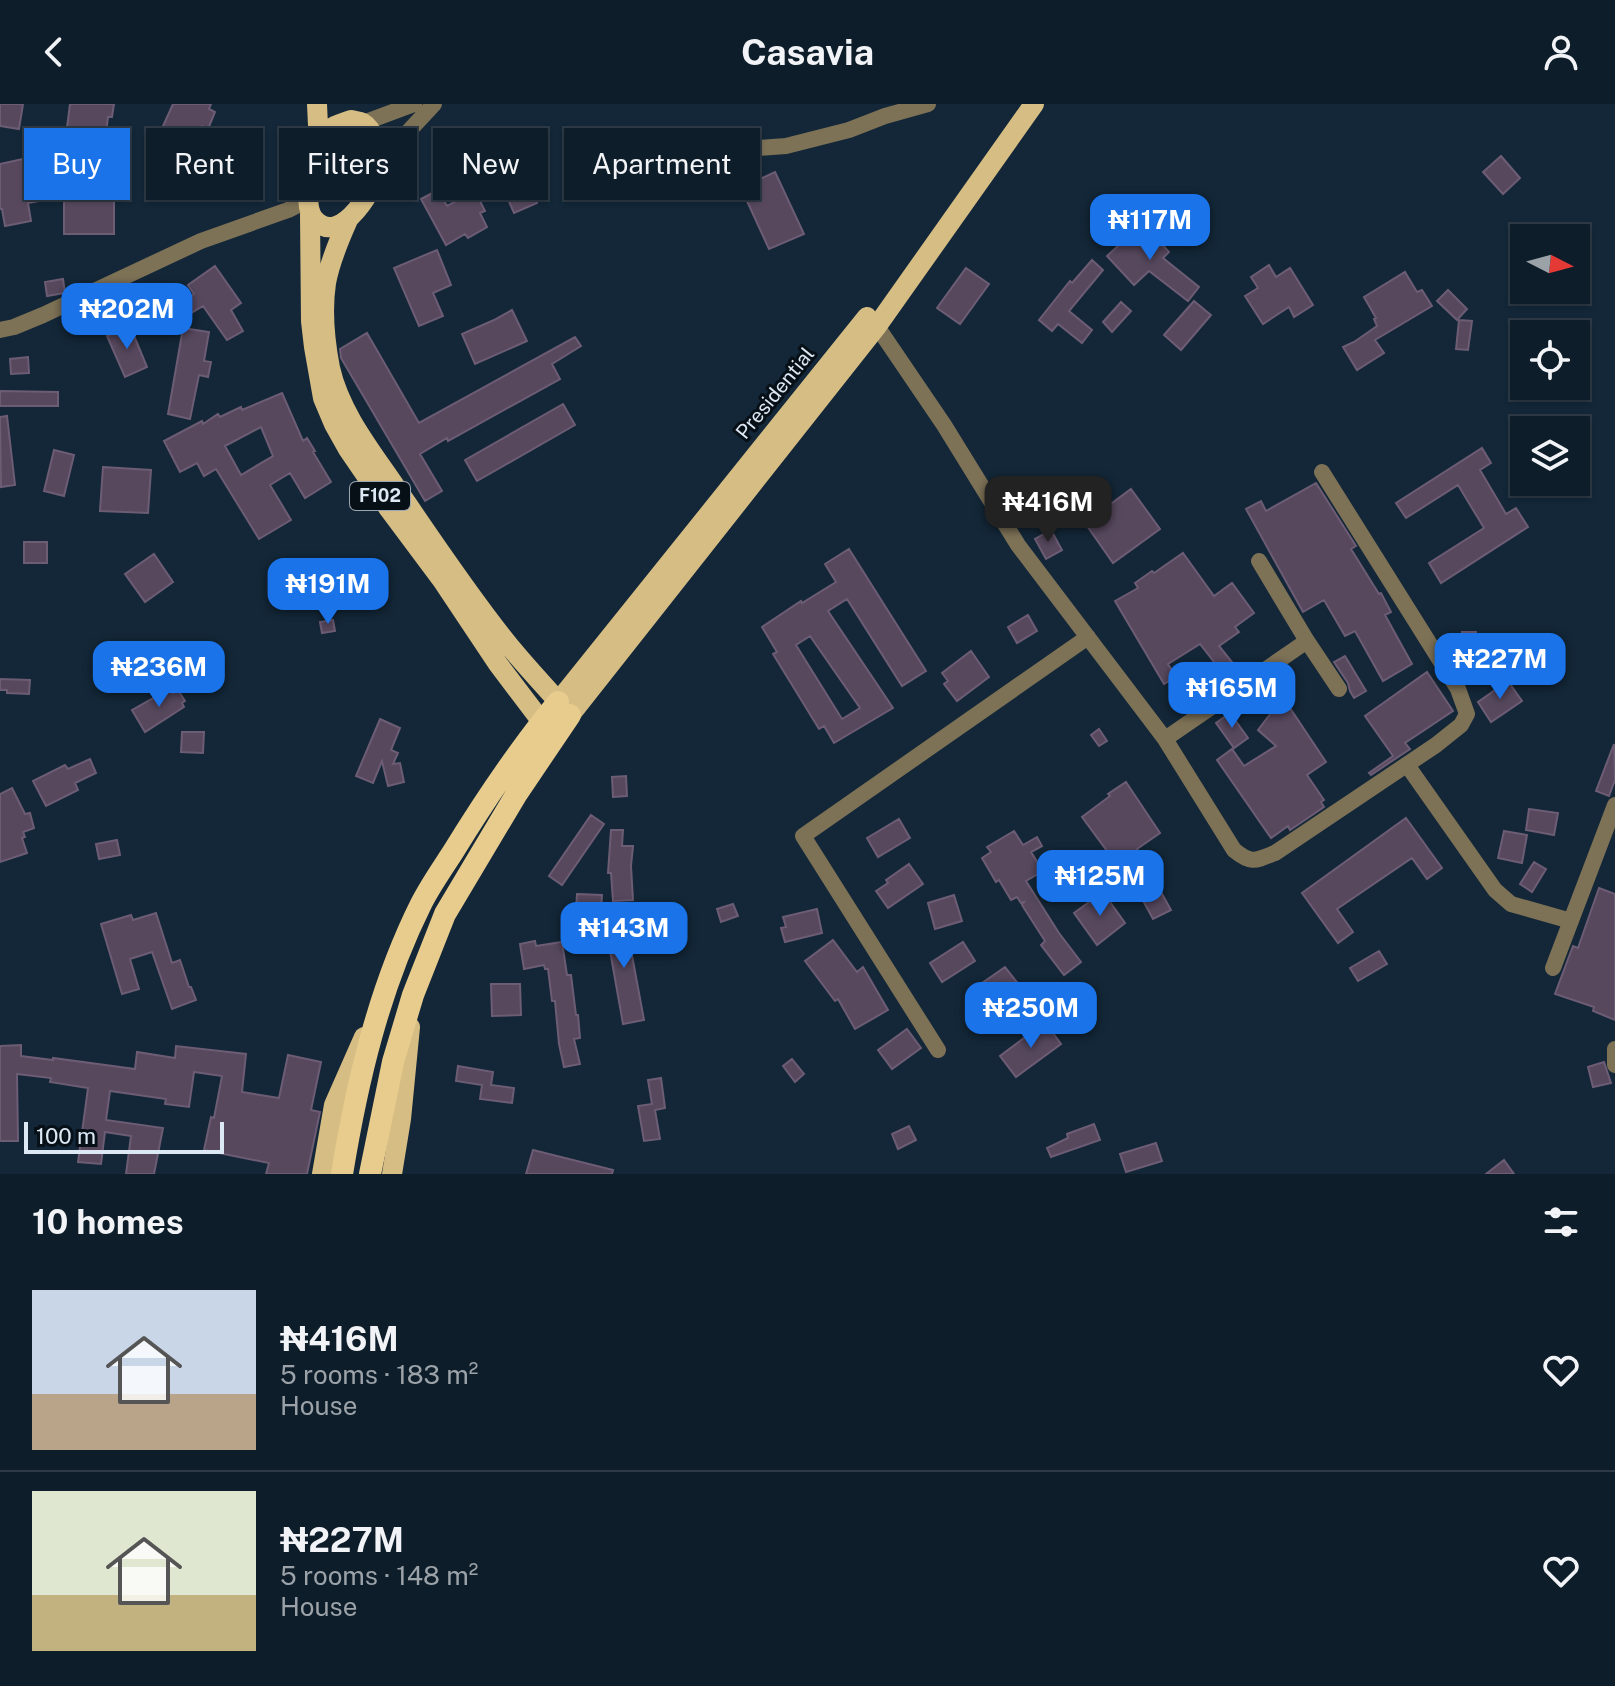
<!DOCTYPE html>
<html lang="en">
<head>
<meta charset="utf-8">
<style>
  body { margin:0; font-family:"Public Sans",sans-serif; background:#1c2a36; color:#f1f3f6; height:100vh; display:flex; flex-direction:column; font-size:30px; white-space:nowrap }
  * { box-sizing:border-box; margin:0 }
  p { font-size:26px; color:#9ba2a8 }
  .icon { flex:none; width:44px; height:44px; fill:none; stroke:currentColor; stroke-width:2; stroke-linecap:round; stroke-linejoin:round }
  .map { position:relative; height:1070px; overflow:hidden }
  .side { display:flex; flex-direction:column; background:#0e1d2a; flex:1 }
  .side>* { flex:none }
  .hud { position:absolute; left:24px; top:24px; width:800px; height:72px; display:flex; gap:16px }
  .needle { width:52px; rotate:96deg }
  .buttons { position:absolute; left:1510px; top:120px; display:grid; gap:16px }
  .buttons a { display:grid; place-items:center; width:80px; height:80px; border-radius:0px; background:#0e1d2a; box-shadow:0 2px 6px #0004,0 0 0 2px #2e3b47; font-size:40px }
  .scale { position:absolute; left:24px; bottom:20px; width:200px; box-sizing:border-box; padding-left:8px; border:4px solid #dce8f4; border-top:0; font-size:22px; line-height:28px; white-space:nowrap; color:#dce8f4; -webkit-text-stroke:6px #070f17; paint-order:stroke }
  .price { position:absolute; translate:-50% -68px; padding:0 18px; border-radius:16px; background:#1a73e8; color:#fff; font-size:26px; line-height:52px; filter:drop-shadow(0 2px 4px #0008) }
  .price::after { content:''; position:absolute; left:50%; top:48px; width:24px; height:18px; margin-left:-12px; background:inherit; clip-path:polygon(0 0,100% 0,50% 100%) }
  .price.active { background:#222; color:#fff }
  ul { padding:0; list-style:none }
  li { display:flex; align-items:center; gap:24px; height:200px; padding:0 32px }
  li+li { border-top:2px solid #2e3b47 }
  li span { display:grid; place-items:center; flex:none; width:224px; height:160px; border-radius:0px; color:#555 }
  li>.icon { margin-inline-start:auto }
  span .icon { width:96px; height:96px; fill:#fffc; stroke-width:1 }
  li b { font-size:34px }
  h2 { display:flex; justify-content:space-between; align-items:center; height:96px; padding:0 32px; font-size:34px }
  .chip { padding:0 28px; border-radius:0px; background:#0e1d2a; box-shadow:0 2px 6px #0004,0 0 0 2px #2e3b47; font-size:28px; line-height:72px }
  .chip.active { background:#1a73e8; color:#fff }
  header { display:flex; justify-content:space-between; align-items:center; height:104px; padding:0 32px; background:#0e1d2a; font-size:36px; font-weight:700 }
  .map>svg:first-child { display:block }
  .building { fill:#57485e; stroke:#6c5c74; stroke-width:2; fill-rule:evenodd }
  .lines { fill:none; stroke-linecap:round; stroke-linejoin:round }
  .minor { stroke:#7d7156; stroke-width:16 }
  .primary { stroke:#d6bd84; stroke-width:20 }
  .trunk { stroke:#e8cc8d; stroke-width:22 }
  .labels { text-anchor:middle; stroke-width:6; stroke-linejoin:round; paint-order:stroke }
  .shield { fill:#070f17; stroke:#9ca7b2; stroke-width:2 }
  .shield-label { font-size:18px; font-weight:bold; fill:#dce8f4 }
  .street-label { font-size:20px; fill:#dce8f4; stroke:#070f17 }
</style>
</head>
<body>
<header><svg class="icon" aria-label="back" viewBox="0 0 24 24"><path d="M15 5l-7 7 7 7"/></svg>Casavia<svg class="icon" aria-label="person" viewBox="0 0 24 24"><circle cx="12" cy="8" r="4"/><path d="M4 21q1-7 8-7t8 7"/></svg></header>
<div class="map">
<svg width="1615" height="1070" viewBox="0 0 1615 1070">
  <rect width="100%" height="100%" fill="#132738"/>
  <!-- building -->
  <path class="building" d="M0 0H23L19 25 0 22Z
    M70 0H114L112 13H108L104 44 92 42 88 92H114V130H64V100L69 40 65 39Z
    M173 0H211L209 5 215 8 208 25 202 22 191 46 159 31Z
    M41 51 50 95 28 99 31 117 5 122 2 105H0V60Z
    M1501 52 1520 74 1503 90 1483 68Z
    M520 60 537 99 514 109 497 70Z
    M775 68 804 130 769 145 741 84Z
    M438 86 447 102 475 87 485 107 480 109 487 123 468 134 465 130 446 141 421 95Z
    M1143 119 1169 148 1163 154 1199 183 1188 197 1149 167 1134 181 1107 152Z
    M437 146 451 181 433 189 443 212 419 222 394 164Z
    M1092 156 1103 166 1069 207 1092 226 1082 239 1058 220 1052 227 1039 216 1070 177 1072 179Z
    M1269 161 1276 173 1290 164 1313 201 1294 213 1289 203 1263 220 1245 192 1258 184 1251 173Z
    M215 162 241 199 231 206 243 227 227 236 203 202 170 222 162 209 194 190 188 181Z
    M966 164 989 180 960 220 937 204Z
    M1405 168 1417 188 1422 186 1432 202 1375 236 1384 249 1357 266 1343 243 1354 238 1377 222 1374 215 1376 214 1364 193Z
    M63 175 65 189 47 192 45 178Z
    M1448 186 1467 205 1457 216 1437 197Z
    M1194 197 1211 211 1181 246 1164 231Z
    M1121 198 1131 207 1112 228 1103 218Z
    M512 206 527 237 475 260 462 230 494 216Z
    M1459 216 1472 217 1468 246 1456 245Z
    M130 222 147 263 125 273 107 232Z
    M183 224 209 228 204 257 211 258 208 273 199 271 190 315 168 310Z
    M367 229 419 319 575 233 581 242 552 260 560 275 448 337 447 334 420 350 442 387 425 397 341 254 340 245Z
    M28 253 29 269 11 270 10 255Z
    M0 287 58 288V302H0Z
    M282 289 303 337 307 334 315 347 313 348 331 378 305 394 290 369 270 381 291 416 259 435 216 365 204 372 197 359 180 368 164 337 202 317 203 320 218 310 220 313 241 303 242 306ZM261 323 273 352 241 371 225 342Z
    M563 300 575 321 477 377 465 356Z
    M7 312 15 381 1 383 0 313Z
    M1482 344 1491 359 1480 366 1506 410 1516 404 1528 423 1441 479 1429 459 1484 424 1458 381 1406 414 1396 399Z
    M54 346 74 351 64 392 44 387Z
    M103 363 151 366 148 409 100 407Z
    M1316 379 1356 442 1351 445 1379 490 1381 489 1391 508 1385 511 1412 560 1383 577 1355 527 1345 532 1324 496 1303 508 1246 405 1261 397 1266 407Z
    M1131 385 1160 425 1113 459 1085 419Z
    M1051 426 1062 446 1046 455 1035 435Z
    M24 438H47V459H24Z
    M849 445 926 567 902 582 847 495 828 507 893 604 834 639 824 622 819 625 773 550 777 548 762 523 801 497 802 499 836 478 825 460ZM810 532 860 604 842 615 796 541Z
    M1183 449 1214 492 1232 479 1254 509 1235 523 1239 528 1219 542 1240 568 1229 577 1200 540 1168 560 1176 573 1164 580 1115 497 1138 484 1135 479 1152 467 1154 469Z
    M154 450 173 478 145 498 125 470Z
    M1028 511 1037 527 1017 539 1008 523Z
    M333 516 335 527 322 529 320 518Z
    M1462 528H1476L1477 555 1463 556Z
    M971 547 989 573 957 597 944 580 948 577 942 569Z
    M142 550 148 560 124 574 119 565Z
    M1345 552 1366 587 1354 594 1350 587 1348 579 1334 558Z
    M1427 568 1453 607 1405 639 1410 645 1371 671 1369 669 1393 652 1365 612Z
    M0 575 30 576 29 590 7 589V586H0Z
    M1508 577 1522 597 1491 618 1478 598Z
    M171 584 173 589 178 586 185 597 182 599 184 603 145 628 132 606Z
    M1286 598 1326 658 1307 671 1324 696 1321 698 1324 703 1290 726 1288 722 1271 734 1217 656 1232 645 1244 662 1276 642 1258 626 1271 609Z
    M1230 609 1248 634 1234 644 1216 619Z
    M380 615 400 624 391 646 398 649 393 660 400 659 404 678 388 682 382 657 373 679 356 672Z
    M1099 625 1107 637 1099 642 1091 631Z
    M182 628H204L203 649 181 648Z
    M1614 640 1615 676 1609 692 1596 687Z
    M90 655 96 669 75 679 78 686 46 702 33 677 65 661 68 665Z
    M626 672 627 692 613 693 612 673Z
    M1126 678 1160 729 1137 745 1171 806 1153 815 1122 758 1118 762 1082 713 1110 692 1108 690Z
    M12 684 25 710 30 709 34 724 23 728 25 733 22 734 27 749 0 758V690Z
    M1529 705 1558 709 1554 731 1526 726Z
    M591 711 604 720 562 781 549 772Z
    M1406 714 1442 764 1427 775 1412 754 1337 805 1353 828 1338 839 1302 789Z
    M899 715 910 734 878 753 867 734Z
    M611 726H623L622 742H633L631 762 633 796 613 797 611 769H608Z
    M1014 727 1023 741 1037 733 1042 742 1031 748 1043 767 1026 777 1059 829 1081 858 1064 871 1041 841 1045 837 1022 801 1024 798 1021 799 1017 793 1011 796 999 776 996 778 982 754 991 748 987 743Z
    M1504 727 1527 731 1522 759 1498 754Z
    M117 736 120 751 99 755 96 740Z
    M1534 758 1546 765 1532 788 1520 780Z
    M909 760 923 780 888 804 876 787 888 779 886 776Z
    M1599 784 1615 790V916L1593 907 1594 903 1555 890 1573 842 1578 844Z
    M1103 788 1125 819 1097 841 1074 809Z
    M577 790 602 791 600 823 575 821Z
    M954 791 962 817 935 825 928 799Z
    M733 800 738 812 721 818 717 805Z
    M817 805 822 829 785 838 781 824 786 823 783 813Z
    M156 809 172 859 180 856 189 883H191L196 896 172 905 152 848 130 855 139 885 122 890 101 820 131 811 133 816Z
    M639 822 641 833 629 835 644 916 623 920 609 841H598V825L627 824Z
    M833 836 857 868 863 863 888 906 855 925 838 895 835 897 805 857Z
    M535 837 536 842 562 838 567 871H571L576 911H578L580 934 574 935 580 960 564 963 559 940 555 897H552L548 865H545L544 861 524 865 520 840Z
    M963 838 975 857 942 878 930 859Z
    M1379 847 1387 860 1358 877 1350 864Z
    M1005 863 1019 881 1008 889 1011 893 988 911 972 890 983 881 982 879Z
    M491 880H520L521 911 492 912Z
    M1045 918 1061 940 1016 973 1000 952Z
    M907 925 921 944 892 965 878 946Z
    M21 941V952L53 956V954L135 965 137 948 175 954 176 942 246 950 242 988 279 994 288 951 321 958 311 1006 320 1008 307 1070H266L269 1059 204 1046 211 1013 214 1014 222 972 194 968 189 1003 165 1000 166 995 110 987 106 1016 163 1024 154 1070H126L131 1032 105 1028 101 1060 78 1058 88 984 50 978 51 974 17 970 18 1037H0V942Z
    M792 955 804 970 795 978 783 962Z
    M1604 958 1611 979 1593 983 1588 963Z
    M458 962 493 968 491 981 514 984 512 999 480 995 482 981 456 977Z
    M661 974 665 1004 655 1006 660 1035 644 1037 638 1002 652 1000 648 976Z
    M1094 1020 1100 1036 1051 1053 1047 1044 1068 1034 1067 1030Z
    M909 1022 916 1036 898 1045 892 1030Z
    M1156 1039 1162 1057 1126 1068 1120 1050Z
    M533 1046 613 1066 612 1070H526Z
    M1504 1056 1514 1070H1486Z"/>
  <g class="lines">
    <!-- minor -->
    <path class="minor" d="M363 19 414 0
      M726 40 758 44 786 42 849 26 885 12 928 0
      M380 58 434 0
      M872 215 944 321 1018 441 1165 635 1234 746C1251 760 1255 757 1275 749L1436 641 1461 621 1467 610 1458 585 1322 368
      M0 226 14 223 43 211 201 137 288 106 308 96
      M1259 457 1307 537 1339 585
      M1165 635 1307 537
      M1407 661 1495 786 1511 800 1571 817
      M1553 864 1615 701
      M1615 945V961
      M938 946 803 732 1088 533"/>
    <!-- primary -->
    <path class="primary" d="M317 0 319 43
      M351 16C355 17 359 17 363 19 373 25 381 46 380 58 379 80 340 146 314 115 299 98 316 36 333 23 338 20 345 18 351 16Z
      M310 110 311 217 314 243 323 294 334 320 348 345 389 405 442 476 498 560 551 630
      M348 116C339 136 330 157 326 179 322 206 325 238 330 264 340 309 372 348 397 385 431 435 465 486 503 534 524 561 548 585 570 611L877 222 1034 0
      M558 598 867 213
      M322 1070 334 1001 364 933
      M392 1070 401 1015 410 923"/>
    <!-- trunk -->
    <path class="trunk" d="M342 1070C357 978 379 884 421 800 430 782 442 765 453 748 485 696 519 645 558 598
      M370 1070 393 958 413 891 445 810 516 691 570 611"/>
  </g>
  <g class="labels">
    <!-- shield labels -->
    <rect class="shield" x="350" y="378" width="60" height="28" rx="6"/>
    <g class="shield-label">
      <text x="380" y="398">F102</text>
    </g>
    <!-- street labels -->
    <g class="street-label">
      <text transform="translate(775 289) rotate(-51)" y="7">Presidential</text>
    </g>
  </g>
</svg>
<div class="buttons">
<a><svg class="needle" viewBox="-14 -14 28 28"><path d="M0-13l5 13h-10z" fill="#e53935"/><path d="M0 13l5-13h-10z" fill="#9ba2a8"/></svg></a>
<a><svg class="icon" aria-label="locate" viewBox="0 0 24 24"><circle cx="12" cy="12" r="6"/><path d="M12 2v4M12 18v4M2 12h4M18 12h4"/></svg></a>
<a><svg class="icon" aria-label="layers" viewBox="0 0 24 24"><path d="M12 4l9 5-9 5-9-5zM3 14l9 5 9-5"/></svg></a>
</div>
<div class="scale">100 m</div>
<b class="price" style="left:1150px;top:158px">₦117M</b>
<b class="price" style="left:127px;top:247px">₦202M</b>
<b class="price active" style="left:1048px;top:440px">₦416M</b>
<b class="price" style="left:328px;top:522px">₦191M</b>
<b class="price" style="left:1500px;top:597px">₦227M</b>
<b class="price" style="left:159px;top:605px">₦236M</b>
<b class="price" style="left:1232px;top:626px">₦165M</b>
<b class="price" style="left:1100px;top:814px">₦125M</b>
<b class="price" style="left:624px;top:866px">₦143M</b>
<b class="price" style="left:1031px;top:946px">₦250M</b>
<div class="hud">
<a class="chip active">Buy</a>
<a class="chip">Rent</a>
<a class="chip">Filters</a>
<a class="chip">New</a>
<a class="chip">Apartment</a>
</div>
</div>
<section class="side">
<h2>10 homes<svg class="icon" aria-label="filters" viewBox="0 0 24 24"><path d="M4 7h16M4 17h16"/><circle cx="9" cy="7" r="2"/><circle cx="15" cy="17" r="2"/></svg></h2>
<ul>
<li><span style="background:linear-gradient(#c9d6e8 65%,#b9a48a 0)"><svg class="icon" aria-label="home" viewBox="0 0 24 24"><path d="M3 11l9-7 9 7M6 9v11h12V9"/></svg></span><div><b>₦416M</b><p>5 rooms · 183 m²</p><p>House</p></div><svg class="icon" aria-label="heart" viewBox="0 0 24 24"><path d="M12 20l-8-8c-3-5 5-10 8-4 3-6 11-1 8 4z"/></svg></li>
<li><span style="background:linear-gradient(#dfe7d0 65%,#c2b280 0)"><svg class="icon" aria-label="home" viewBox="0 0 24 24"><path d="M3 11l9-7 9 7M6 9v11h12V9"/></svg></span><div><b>₦227M</b><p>5 rooms · 148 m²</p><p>House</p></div><svg class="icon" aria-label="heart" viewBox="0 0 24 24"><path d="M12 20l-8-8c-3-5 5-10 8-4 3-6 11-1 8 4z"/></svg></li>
</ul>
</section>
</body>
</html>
